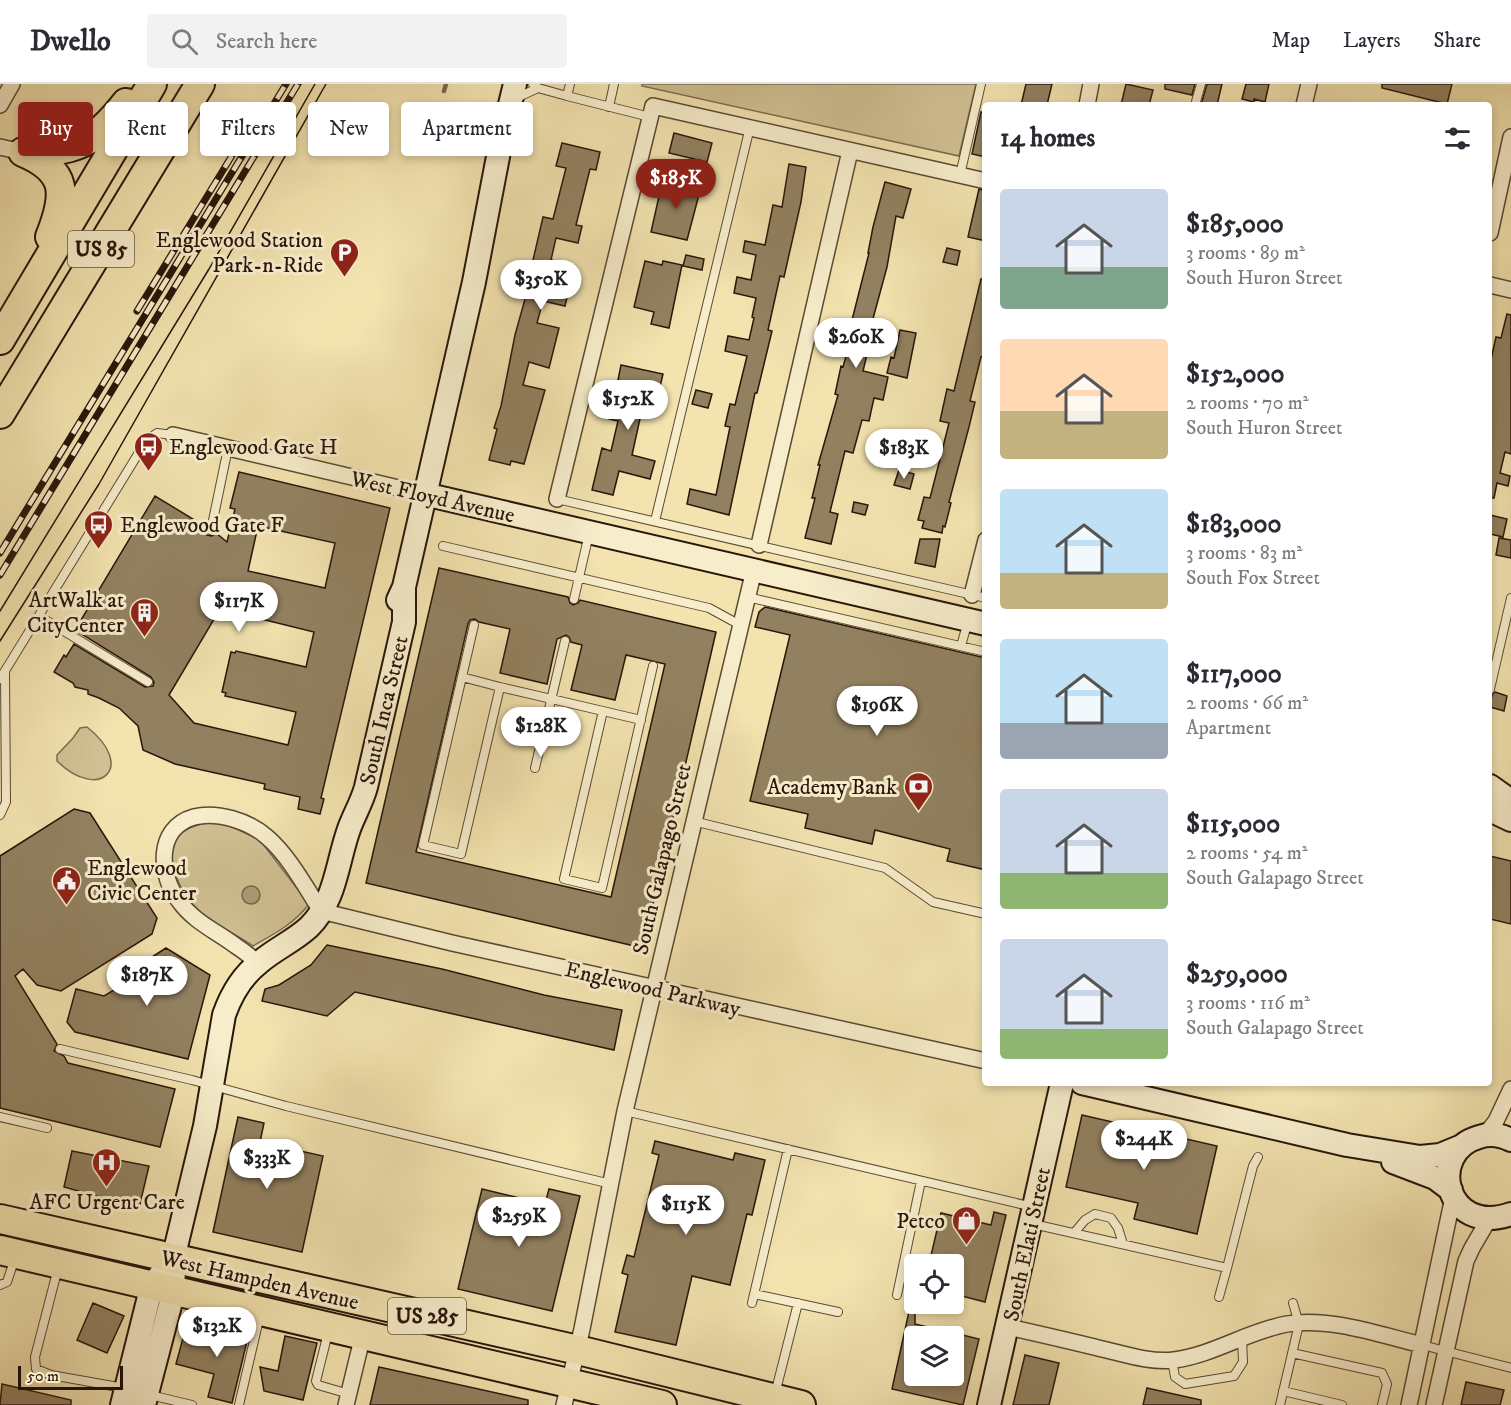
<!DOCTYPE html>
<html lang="en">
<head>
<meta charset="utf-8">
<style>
  body { margin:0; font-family:"IM FELL DW Pica",serif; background:#f2f2f3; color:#2b2b33; height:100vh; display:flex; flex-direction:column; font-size:22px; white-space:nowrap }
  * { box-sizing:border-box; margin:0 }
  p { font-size:20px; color:#7c7c81 }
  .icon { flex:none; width:33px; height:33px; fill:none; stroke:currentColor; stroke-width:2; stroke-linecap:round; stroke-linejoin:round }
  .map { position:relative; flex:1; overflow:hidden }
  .panel { position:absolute; left:982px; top:18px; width:510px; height:984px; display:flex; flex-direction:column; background:#fff; border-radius:6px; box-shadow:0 3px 9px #0003 }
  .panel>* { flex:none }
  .hud { position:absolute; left:18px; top:18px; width:570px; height:54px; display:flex; gap:12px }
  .tools { position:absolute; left:904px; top:1170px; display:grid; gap:12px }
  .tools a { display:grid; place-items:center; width:60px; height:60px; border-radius:6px; background:#fff; box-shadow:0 3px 9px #0003; font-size:30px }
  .scale { position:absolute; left:18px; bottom:15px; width:105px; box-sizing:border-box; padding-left:6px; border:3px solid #29160b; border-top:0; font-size:16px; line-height:21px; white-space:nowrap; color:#29160b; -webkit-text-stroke:4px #f7edcb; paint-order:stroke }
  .price { position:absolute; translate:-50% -51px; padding:0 14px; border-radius:21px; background:#fff; color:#222; font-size:20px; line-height:39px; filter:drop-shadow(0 2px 3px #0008) }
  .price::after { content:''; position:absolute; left:50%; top:36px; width:18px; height:14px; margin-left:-9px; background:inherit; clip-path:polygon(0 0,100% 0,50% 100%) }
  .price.selected { background:#8f2418; color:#fff }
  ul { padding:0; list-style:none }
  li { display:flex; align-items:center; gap:18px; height:150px; padding:0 18px }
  li span { display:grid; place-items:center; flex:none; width:168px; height:120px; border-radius:6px; color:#555 }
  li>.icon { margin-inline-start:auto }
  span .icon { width:72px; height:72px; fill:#fffc; stroke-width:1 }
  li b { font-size:26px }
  h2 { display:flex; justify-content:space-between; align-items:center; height:72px; padding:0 18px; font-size:26px }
  .pill { padding:0 21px; border-radius:6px; background:#fff; box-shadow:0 3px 9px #0003; font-size:21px; line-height:54px }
  .pill.selected { background:#8f2418; color:#fff }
  header { display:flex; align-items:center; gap:36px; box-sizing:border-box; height:84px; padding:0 30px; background:#fff; border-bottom:2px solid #e1e1e2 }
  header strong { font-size:28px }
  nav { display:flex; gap:33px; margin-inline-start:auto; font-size:21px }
  .search { width:420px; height:54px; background:#f2f2f3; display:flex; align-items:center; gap:15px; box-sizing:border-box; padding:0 21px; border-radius:6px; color:#7c7c81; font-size:22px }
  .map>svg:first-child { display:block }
  .green { fill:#d0c093; stroke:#7c6b4f; stroke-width:1.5 }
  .water { fill:#ae9d77; stroke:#79674c; stroke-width:1.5 }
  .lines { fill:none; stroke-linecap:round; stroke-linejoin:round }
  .stream { stroke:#79674c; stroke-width:4.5 }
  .building { fill:#928160; stroke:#29160b; stroke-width:1.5; fill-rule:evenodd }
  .lane-casing { stroke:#5b4934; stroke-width:10 }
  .street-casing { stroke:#5b4934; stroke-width:18 }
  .secondary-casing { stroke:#29160b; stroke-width:26 }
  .highway-casing { stroke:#29160b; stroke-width:32 }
  .lane { stroke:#f7edcb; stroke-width:8 }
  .street { stroke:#f7edcb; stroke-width:15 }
  .secondary { stroke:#f7edcb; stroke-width:22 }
  .highway { stroke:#f2e3af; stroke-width:28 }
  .tram { stroke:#29160b; stroke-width:1.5 }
  .rail-casing { stroke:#29160b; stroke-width:7 }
  .rail { stroke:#f7edcb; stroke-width:4.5; stroke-dasharray:14; stroke-linecap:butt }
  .labels { text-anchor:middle; stroke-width:6; stroke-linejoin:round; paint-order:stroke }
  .shield { fill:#f7edcb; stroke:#675645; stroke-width:1.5 }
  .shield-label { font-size:21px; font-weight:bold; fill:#29160b }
  .poi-label { font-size:22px; fill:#29160b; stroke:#f7edcb; text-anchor:end }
  .street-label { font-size:22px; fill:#29160b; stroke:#f7edcb }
</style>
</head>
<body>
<header>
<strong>Dwello</strong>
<div class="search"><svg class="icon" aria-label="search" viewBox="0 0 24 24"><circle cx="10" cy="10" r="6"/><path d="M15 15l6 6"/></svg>Search here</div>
<nav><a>Map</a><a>Layers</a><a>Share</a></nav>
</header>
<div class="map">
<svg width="1511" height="1321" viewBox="0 0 1511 1321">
  <rect width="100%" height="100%" fill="#f2e3af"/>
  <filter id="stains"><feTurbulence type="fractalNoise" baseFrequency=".00333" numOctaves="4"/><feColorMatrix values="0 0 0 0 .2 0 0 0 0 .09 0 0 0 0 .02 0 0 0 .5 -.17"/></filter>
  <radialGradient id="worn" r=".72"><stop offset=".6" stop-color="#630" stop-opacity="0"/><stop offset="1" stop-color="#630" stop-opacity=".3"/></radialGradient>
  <!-- green -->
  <path class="green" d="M642 0H976L959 72 642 2Z
    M87 643C137 682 100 719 57 677V671L73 654 80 644Z
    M207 738 226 740 260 756 309 820C294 840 274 850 253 862 236 850 214 841 199 827 182 811 161 774 178 753 185 744 197 741 207 738Z"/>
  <!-- water -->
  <path class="water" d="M242 811a9 9 0 1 1 18 0a9 9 0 1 1-18 0Z"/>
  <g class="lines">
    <!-- stream -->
    <path class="stream" d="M444 7 446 0"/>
  </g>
  <!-- building -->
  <path class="building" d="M1026 0H1052L1047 21H1021Z
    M1126 0 1153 6 1149 21H1121Z
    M1165 0H1195L1192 11 1165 5Z
    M1207 0H1222L1217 21H1201Z
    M1246 0H1269L1265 18 1254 15V18L1242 15Z
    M1382 0H1452L1447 20 1382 4Z
    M981 28H986V73L972 70Z
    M674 49 712 59 707 78 669 69Z
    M562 59 600 68 596 86 590 85 576 141 582 142 578 159 556 154 551 176 573 181 567 205H569L565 222 543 217 537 239 559 244 549 284 529 278 523 301 545 306 524 380 511 377 510 381 489 376 497 345 494 344 501 322 515 251 532 190 530 189 543 133 553 135 566 84 556 82Z
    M789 80 806 83 801 118 784 193 780 192 768 246 772 247 757 309H755L729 431 687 420 690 405 716 411 730 343 725 342 730 320 735 321 747 272 725 267 728 252 749 256 754 234 752 233 756 214 734 209 737 193 751 196 756 171 743 168 745 157 765 161 773 121 782 123Z
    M885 98 911 105 903 134 896 132 887 183 868 253 871 254 863 287 888 293 883 316 874 314 869 337 862 336 853 369 845 367 830 428 838 430 831 460 805 454 815 414H812L820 381H818L838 311 835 310 841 282 843 283 855 241 851 240 869 169H868L873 143Z
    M662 99 681 104 682 99 701 103 687 156 651 148Z
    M979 105 986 107V157L968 153Z
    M947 164 960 167 957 181 943 178Z
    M686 171 704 175 702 186 683 182Z
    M645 177 662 181 663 177 682 181 669 244 651 240 654 228 634 223Z
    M981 195H986V274L981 273 970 317 975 318 969 343 949 418 951 419 945 443 943 442 942 449 922 444 924 437 918 436 924 413 930 414 939 379 949 339 940 337 947 305 954 307Z
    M1507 230 1511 231V370L1505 368 1500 389 1510 392 1508 402 1497 399 1494 414H1490V280L1496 253 1501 254Z
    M900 246 916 249 907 294 887 289 891 273 894 274Z
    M621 281 663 290 655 324 643 321 632 371 655 377 650 395 619 387 613 411 592 406 602 364 611 367 618 337 609 335 612 319 626 322 632 300 618 296Z
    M696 306 712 310 708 324 692 320Z
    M899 386 914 390 910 405 894 401Z
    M239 388 390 424 321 714 324 715 320 730 298 725 300 713 264 705 265 700 175 680 143 666 138 642 119 624 99 614 88 610V606L75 603 73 599 54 588 64 571 66 573 74 560 145 603 153 602 154 598 151 593 75 546 155 412 206 443 207 451 212 452 216 449 227 458 235 425 230 424ZM258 442 335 459 325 504 248 487ZM220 525 314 548 306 583 236 567 235 569 231 568 222 608 226 609 225 612 296 628 288 661 194 639 169 611Z
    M854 418 868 421 865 431 852 428Z
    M1490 431 1507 435 1503 453 1490 450Z
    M1499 454 1511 456V474L1496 471Z
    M920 455H940L935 483 915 479Z
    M439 484 568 513 570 519 573 521 578 519 580 516 716 548 643 864 366 799ZM475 535 479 538 510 545 500 589 547 600 557 555 566 551 569 553 571 558 582 561 571 606 615 616 626 571 665 580 611 813 416 768 468 540 470 536Z
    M765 523 986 574V786L947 777 950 765 875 746 872 760 805 744 808 730 750 717 790 551 755 543 759 528Z
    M1495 608 1507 612 1504 627 1490 623 1492 611Z
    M74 725 90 729 157 834 152 850 61 907 37 901 23 885 15 892 57 960 54 967 64 972 68 979 175 1005 160 1063 0 1024V772Z
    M1490 772 1511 777V840L1490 835Z
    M327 861 442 885 544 911 622 926 614 966 355 908 327 932 262 917 265 905 279 901 311 881Z
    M166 864 210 891 188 975 75 948 67 938 76 905 104 912 136 893 138 882Z
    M1082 1031 1217 1062 1197 1150 1134 1135 1138 1119 1066 1103Z
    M238 1033 264 1039 260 1058 323 1072 302 1168 213 1148Z
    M655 1057 733 1076 735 1069 765 1076 752 1131 747 1130 730 1201 692 1192 676 1261 615 1248 628 1191 622 1189 627 1171 634 1173 659 1071 652 1069Z
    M72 1067 149 1082 139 1124 64 1103Z
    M482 1105 545 1120 549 1105 580 1112 552 1227 458 1205Z
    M994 1128 1006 1131 985 1218 954 1210V1180H929L941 1129 991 1141Z
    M93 1219 124 1232 107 1269 77 1256Z
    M910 1223H915V1240L949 1248 948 1252H915V1292H954V1249L979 1255 963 1321 892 1305Z
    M225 1239 250 1245 232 1319 208 1313 214 1290 176 1280 185 1247 221 1256Z
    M285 1252 317 1259 303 1316 264 1307 260 1283 278 1287Z
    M1025 1271 1059 1279 1049 1321H1013Z
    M379 1283 528 1316V1321H370Z
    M1466 1298 1504 1306 1500 1321H1461Z
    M2 1300 71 1316V1321H0Z
    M1147 1304 1201 1316V1321H1143Z"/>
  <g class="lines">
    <defs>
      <path id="lane" d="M533 0 538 4 567 12
        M570 0 567 12 650 33
        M514 15 538 4
        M1195 21 1201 0
        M609 23 614 0
        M960 91 981 0
        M557 415 986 514
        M655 437 750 43
        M211 446 228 364
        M443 462 709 524 740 541
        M747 513 986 568
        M574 515 589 450
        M39 532 148 598
        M474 541 423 761 461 770 500 603 603 627 564 795 602 804 653 582
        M961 562 968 537
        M462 593 500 603
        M0 595 146 357 157 349 173 351
        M1490 605 1511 514
        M603 627 641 636
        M535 684 565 557
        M0 731 6 718 5 587
        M693 737 885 784 933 818 986 830
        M60 965 192 996 286 1022 611 1100
        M625 1027 1033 1123
        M0 1033 47 1044
        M1033 1140 1227 1184 1253 1082 1258 1073
        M1074 1149 1085 1136 1095 1130 1111 1134 1118 1144 1123 1160
        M58 1184 35 1273 36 1285 51 1291 124 1304
        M0 1201 7 1198 15 1174
        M754 1210 838 1228
        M897 1211 921 1097
        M1219 1213 1227 1184
        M752 1219 788 1065
        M328 1249 316 1297 318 1301 349 1310
        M1422 1261 1511 1284
        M1292 1269 1382 1289 1387 1300 1382 1321
        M1172 1276 1175 1293 1185 1300 1234 1292 1243 1278 1242 1254
        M1283 1307 1342 1321
        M775 1310 798 1219
        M150 1311 192 1321
        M239 1321 260 1231
        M1280 1321 1299 1240 1293 1219"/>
      <path id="street" d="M0 21 12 0
        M1087 21 1091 0
        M1304 21 1309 0
        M0 63 23 68
        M1490 149 1511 53
        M1490 201 1511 206
        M173 351 424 410
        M557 415 653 22 986 97
        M759 461 850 67
        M972 511 986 456
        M258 879C251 873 244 867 236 862 216 847 194 838 179 817 159 792 155 744 194 733 217 727 249 737 267 753 289 772 305 802 321 827L452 859 986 977
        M1485 1051 1496 1037 1511 1005
        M1008 1243C1039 1250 1070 1257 1102 1265 1124 1270 1151 1279 1174 1276 1213 1271 1248 1247 1287 1240 1331 1233 1380 1251 1422 1261
        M346 1321 363 1251
        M564 1321 582 1245 625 1027 754 486
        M1409 1321 1453 1113
        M1434 1321 1466 1177 1472 1164 1489 1135"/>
      <path id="secondary" d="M424 410 986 540
        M398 516 404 503 474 198 501 57 515 0
        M1490 702 1511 717
        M1490 726 1511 736
        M1082 999 1347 1061 1420 1073 1440 1071 1462 1062
        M1511 1056C1501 1051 1490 1049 1479 1053 1426 1068 1445 1153 1511 1130
        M1393 1078 1435 1094 1451 1106
        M122 1321 152 1201 161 1190
        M144 1321 174 1206 173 1175 205 1042 224 931C231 911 243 891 260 878 275 865 294 857 309 843 336 817 337 778 349 745 354 731 362 718 366 703L404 538V503
        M989 1321 1062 999"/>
      <path id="highway" d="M23 68C68 87 67 110 50 153
        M23 68C75 68 94 60 126 19
        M0 256 152 0
        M0 330 200 0
        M0 1135 578 1266 801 1321
        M0 1166 662 1321"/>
    </defs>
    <!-- lane casing -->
    <use href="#lane" class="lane-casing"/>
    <!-- street casing -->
    <use href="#street" class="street-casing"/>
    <!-- secondary casing -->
    <use href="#secondary" class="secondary-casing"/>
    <!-- highway casing -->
    <use href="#highway" class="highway-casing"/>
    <!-- lane -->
    <use href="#lane" class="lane"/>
    <!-- street -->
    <use href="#street" class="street"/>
    <!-- secondary -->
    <use href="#secondary" class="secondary"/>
    <!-- highway -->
    <use href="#highway" class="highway"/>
    <!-- tram -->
    <path class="tram" d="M0 527 209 185 315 0
      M0 557 99 400 326 0"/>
    <defs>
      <path id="rail" d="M137 227 236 65
        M0 469 286 0
        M0 491 298 0"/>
    </defs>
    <!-- rail casing -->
    <use href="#rail" class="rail-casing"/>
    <!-- rail -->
    <use href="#rail" class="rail"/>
  </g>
  <!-- icons -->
  <defs>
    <symbol id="parking-pin" viewBox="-11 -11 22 30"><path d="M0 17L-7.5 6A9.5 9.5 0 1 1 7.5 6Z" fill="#8f2418" stroke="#f7edcb"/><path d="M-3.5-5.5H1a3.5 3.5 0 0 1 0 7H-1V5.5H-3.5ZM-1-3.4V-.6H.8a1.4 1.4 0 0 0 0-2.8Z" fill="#fff"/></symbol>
    <symbol id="bus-pin" viewBox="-11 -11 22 30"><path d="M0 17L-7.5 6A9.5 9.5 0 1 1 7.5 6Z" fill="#8f2418" stroke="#f7edcb"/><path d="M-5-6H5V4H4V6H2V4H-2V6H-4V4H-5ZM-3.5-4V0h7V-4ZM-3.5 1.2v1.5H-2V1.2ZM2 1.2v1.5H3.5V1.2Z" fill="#fff"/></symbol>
    <symbol id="building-pin" viewBox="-11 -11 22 30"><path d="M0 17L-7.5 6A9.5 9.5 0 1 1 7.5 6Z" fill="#8f2418" stroke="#f7edcb"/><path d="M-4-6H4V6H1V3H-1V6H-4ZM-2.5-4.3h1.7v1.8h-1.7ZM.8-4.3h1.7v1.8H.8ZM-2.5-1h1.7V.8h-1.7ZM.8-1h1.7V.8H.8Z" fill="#fff"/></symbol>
    <symbol id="bank-pin" viewBox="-11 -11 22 30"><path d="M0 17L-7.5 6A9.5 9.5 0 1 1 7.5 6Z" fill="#8f2418" stroke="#f7edcb"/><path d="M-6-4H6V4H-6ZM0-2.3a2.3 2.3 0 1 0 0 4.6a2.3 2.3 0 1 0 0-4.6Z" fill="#fff"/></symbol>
    <symbol id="civic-pin" viewBox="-11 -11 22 30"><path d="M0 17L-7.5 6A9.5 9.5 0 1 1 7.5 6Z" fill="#8f2418" stroke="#f7edcb"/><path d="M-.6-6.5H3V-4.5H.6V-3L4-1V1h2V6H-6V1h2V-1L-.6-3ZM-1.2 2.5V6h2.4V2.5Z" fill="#fff"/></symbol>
    <symbol id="hospital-pin" viewBox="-11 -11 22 30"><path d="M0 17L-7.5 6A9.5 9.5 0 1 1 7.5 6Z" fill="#8f2418" stroke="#f7edcb"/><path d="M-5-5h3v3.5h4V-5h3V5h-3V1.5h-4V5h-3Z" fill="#fff"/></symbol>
    <symbol id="shop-pin" viewBox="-11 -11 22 30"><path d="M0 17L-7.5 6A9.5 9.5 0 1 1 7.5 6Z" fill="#8f2418" stroke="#f7edcb"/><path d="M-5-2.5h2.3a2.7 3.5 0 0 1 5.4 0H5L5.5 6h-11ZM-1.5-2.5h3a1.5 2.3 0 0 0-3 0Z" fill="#fff"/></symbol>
  </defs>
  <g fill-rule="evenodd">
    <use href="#parking-pin" x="328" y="152" width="33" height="45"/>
    <use href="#bus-pin" x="132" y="346" width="33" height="45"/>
    <use href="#bus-pin" x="82" y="424" width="33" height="45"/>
    <use href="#building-pin" x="128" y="512" width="33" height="45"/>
    <use href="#bank-pin" x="902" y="686" width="33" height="45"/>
    <use href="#civic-pin" x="50" y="780" width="33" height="45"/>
    <use href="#hospital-pin" x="90" y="1062" width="33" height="45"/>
    <use href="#shop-pin" x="950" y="1120" width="33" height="45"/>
  </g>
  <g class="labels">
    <!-- shield labels -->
    <g class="shield">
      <rect x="68" y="147" width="66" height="36" rx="4.5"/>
      <rect x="388" y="1214" width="78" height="36" rx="4.5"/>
    </g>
    <g class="shield-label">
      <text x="101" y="172">US 85</text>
      <text x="427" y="1239">US 285</text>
    </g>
    <!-- poi labels -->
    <g class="poi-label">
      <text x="323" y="163">Englewood Station<tspan x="323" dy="25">Park-n-Ride</tspan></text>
      <text x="169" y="370" text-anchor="start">Englewood Gate H</text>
      <text x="120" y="448" text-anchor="start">Englewood Gate F</text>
      <text x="124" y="523">ArtWalk at<tspan x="124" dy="25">CityCenter</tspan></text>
      <text x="897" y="710">Academy Bank</text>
      <text x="87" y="791" text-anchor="start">Englewood<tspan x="87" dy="25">Civic Center</tspan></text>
      <text x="107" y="1125" text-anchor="middle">AFC Urgent Care</text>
      <text x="945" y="1144">Petco</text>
    </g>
    <!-- street labels -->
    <g class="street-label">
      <text transform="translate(433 412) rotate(13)" y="8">West Floyd Avenue</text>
      <text transform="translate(383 626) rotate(-77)" y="8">South Inca Street</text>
      <text transform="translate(661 775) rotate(-77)" y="8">South Galapago Street</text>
      <text transform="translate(653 904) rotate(13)" y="8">Englewood Parkway</text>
      <text transform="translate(1026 1160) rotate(-78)" y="8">South Elati Street</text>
      <text transform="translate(260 1195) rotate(13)" y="8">West Hampden Avenue</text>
    </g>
  </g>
  <rect width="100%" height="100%" filter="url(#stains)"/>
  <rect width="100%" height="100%" fill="url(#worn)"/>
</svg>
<div class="tools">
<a><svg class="icon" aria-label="locate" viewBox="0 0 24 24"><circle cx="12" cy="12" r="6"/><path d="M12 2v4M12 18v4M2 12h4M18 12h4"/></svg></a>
<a><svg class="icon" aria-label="layers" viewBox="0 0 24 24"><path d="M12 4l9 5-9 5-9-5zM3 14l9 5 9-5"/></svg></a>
</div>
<div class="scale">50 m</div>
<b class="price selected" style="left:676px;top:126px">$185K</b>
<b class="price" style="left:541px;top:227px">$350K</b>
<b class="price" style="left:856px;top:285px">$260K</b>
<b class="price" style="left:628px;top:347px">$152K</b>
<b class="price" style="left:904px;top:396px">$183K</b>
<b class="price" style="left:239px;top:549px">$117K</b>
<b class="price" style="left:877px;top:653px">$196K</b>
<b class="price" style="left:541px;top:674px">$128K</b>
<b class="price" style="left:147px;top:923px">$187K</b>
<b class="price" style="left:1144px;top:1087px">$244K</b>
<b class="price" style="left:267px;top:1106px">$333K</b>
<b class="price" style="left:686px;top:1152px">$115K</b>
<b class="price" style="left:519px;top:1164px">$259K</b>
<b class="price" style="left:217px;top:1274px">$132K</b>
<div class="hud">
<a class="pill selected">Buy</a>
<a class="pill">Rent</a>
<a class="pill">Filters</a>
<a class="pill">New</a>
<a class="pill">Apartment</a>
</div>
<section class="panel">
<h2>14 homes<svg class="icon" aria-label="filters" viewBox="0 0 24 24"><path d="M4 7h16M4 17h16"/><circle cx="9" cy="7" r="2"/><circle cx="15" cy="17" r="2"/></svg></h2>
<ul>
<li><span style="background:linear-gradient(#c9d6e8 65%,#7fa58c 0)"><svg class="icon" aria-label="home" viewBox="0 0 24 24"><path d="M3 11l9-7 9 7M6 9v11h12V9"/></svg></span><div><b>$185,000</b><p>3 rooms · 89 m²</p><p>South Huron Street</p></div></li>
<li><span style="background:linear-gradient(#ffd9b3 60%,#c2b280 0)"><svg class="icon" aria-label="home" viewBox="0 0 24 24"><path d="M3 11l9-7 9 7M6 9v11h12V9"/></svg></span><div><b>$152,000</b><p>2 rooms · 70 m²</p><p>South Huron Street</p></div></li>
<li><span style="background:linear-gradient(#bfe0f5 70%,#c2b280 0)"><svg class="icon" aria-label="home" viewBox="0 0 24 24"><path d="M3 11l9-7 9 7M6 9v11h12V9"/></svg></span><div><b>$183,000</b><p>3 rooms · 83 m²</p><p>South Fox Street</p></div></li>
<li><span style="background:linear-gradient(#bfe0f5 70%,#9aa5b1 0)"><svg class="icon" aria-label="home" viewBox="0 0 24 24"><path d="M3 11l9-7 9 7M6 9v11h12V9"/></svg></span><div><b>$117,000</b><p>2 rooms · 66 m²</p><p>Apartment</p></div></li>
<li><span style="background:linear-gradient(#c9d6e8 70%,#8fb573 0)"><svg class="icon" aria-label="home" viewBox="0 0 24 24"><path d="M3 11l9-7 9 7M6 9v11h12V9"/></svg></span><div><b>$115,000</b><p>2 rooms · 54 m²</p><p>South Galapago Street</p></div></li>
<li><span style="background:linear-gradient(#c9d6e8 75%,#8fb573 0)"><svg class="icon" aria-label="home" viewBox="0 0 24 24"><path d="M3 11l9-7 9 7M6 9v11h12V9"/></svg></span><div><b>$259,000</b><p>3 rooms · 116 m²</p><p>South Galapago Street</p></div></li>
</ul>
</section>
</div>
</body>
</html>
